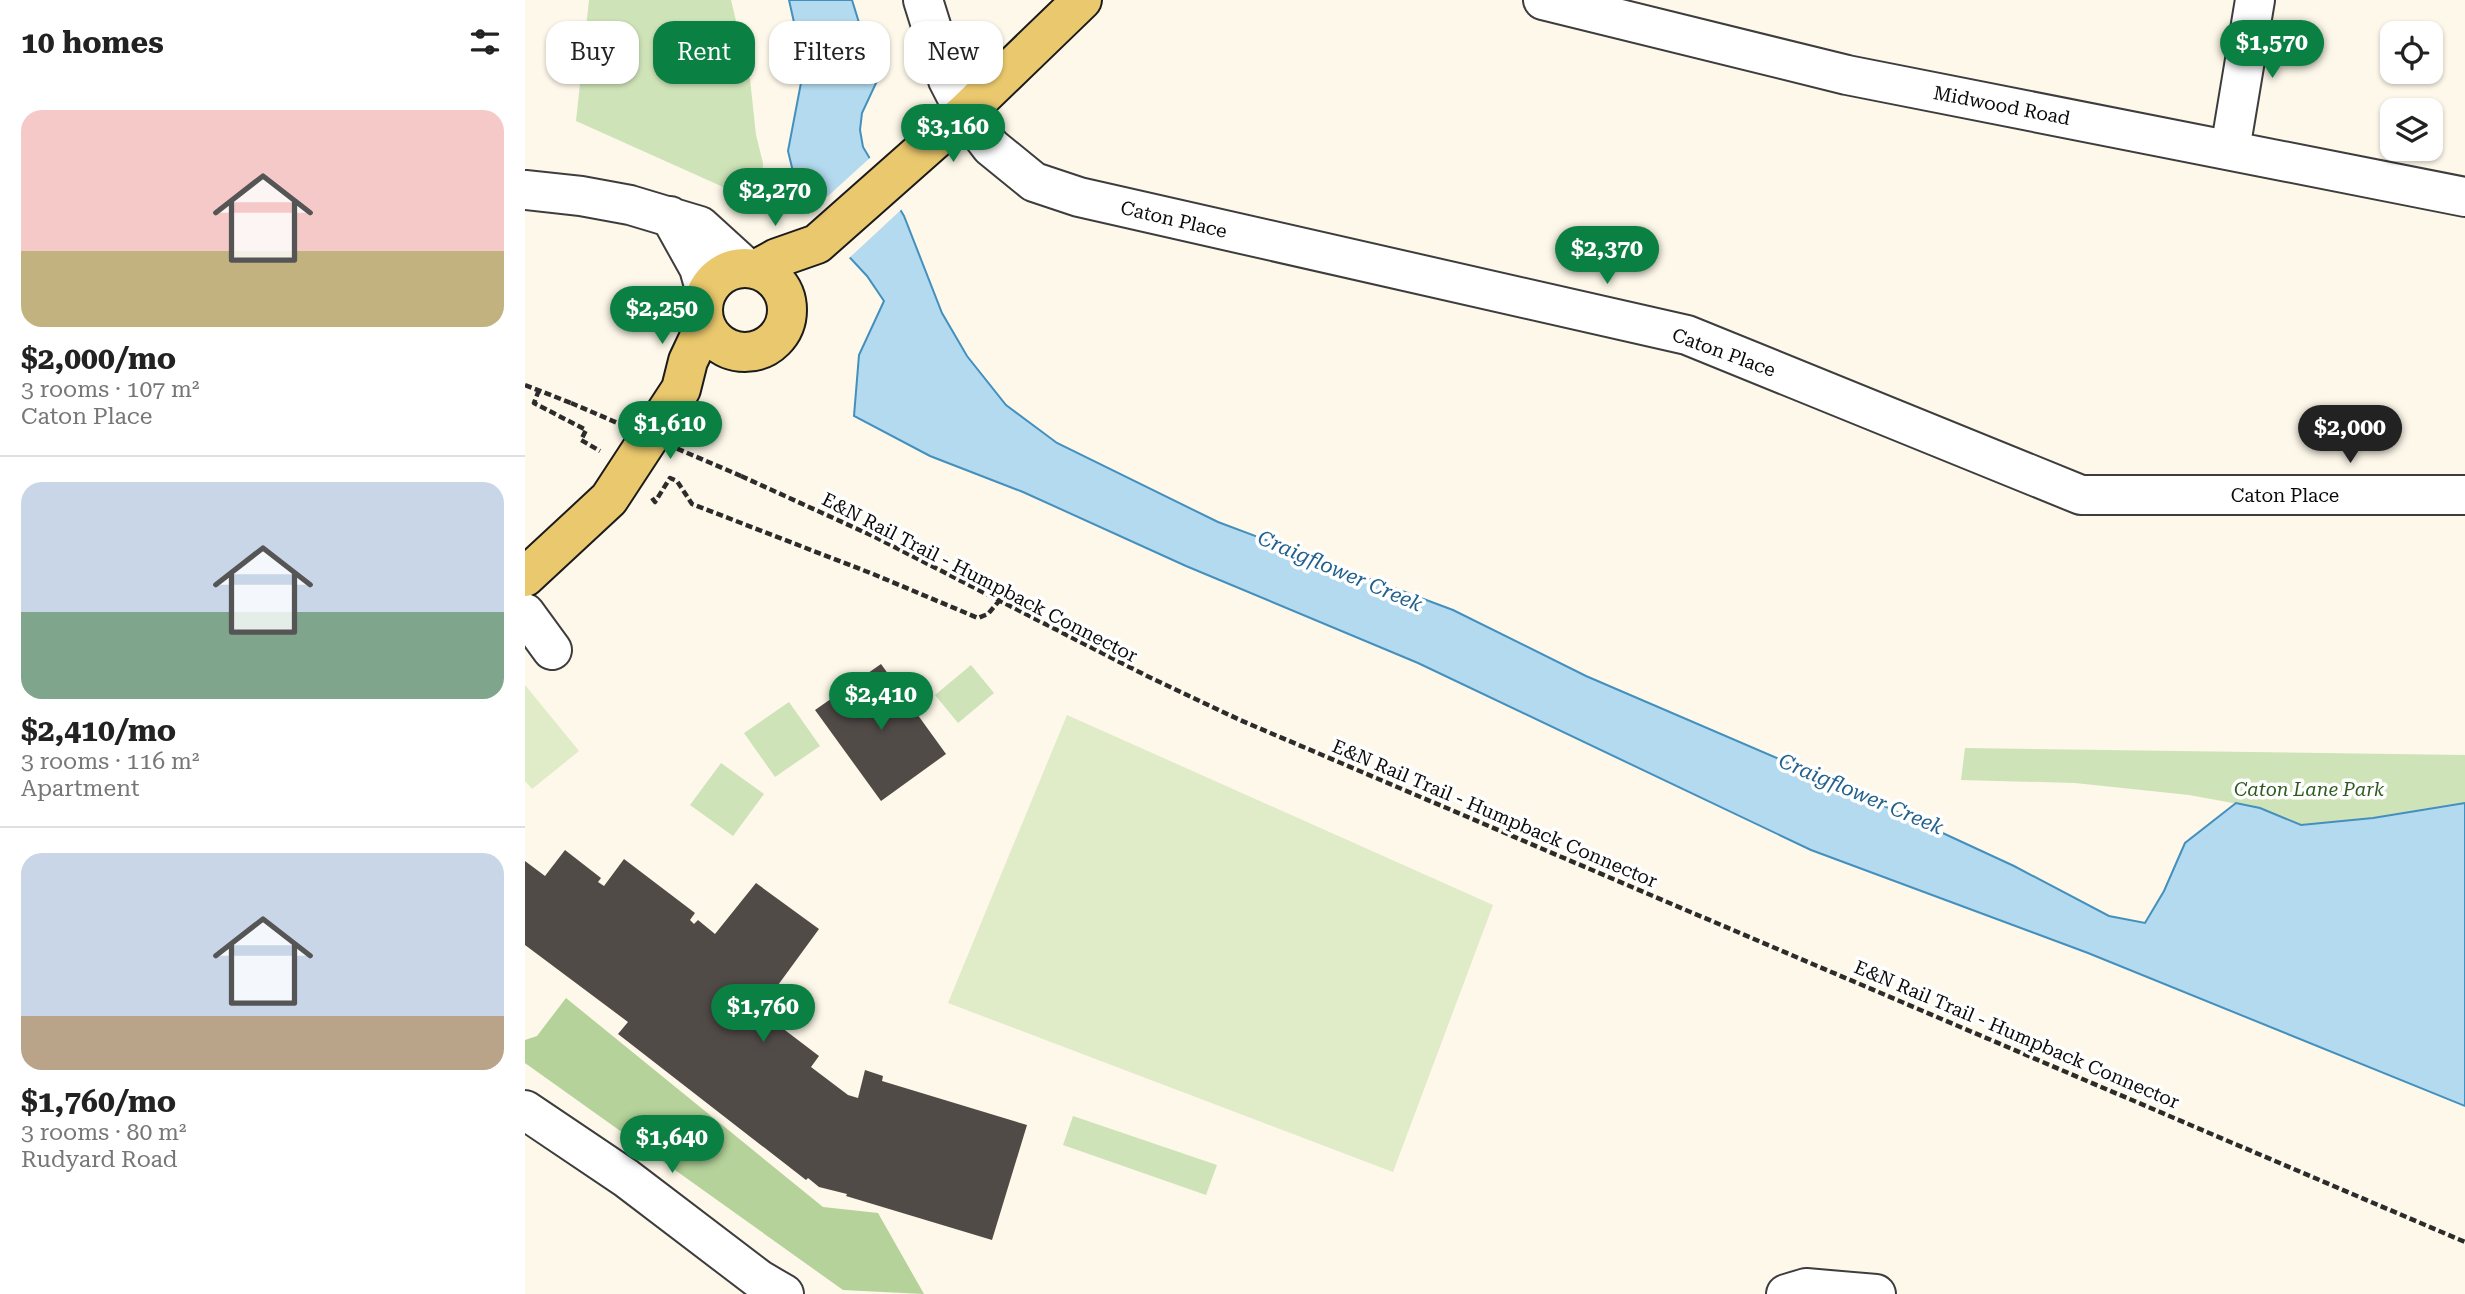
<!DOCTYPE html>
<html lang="en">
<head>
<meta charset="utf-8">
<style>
  body { margin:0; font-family:"Roboto Serif",serif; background:#f6f6f6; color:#222; height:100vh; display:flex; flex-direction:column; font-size:26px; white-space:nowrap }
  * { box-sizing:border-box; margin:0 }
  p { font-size:23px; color:#767676 }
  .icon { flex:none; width:38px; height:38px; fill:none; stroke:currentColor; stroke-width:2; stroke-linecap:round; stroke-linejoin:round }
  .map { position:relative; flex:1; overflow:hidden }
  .drawer { display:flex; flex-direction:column; background:#fff; width:525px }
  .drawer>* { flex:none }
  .hud { position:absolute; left:21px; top:21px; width:665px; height:63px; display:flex; gap:14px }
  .fabs { position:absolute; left:1855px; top:21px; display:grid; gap:14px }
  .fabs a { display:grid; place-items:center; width:63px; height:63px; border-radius:14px; background:#fff; box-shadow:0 2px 5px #0004; font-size:35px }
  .price { position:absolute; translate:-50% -60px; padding:0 16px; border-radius:24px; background:#0b8043; color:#fff; font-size:23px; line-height:46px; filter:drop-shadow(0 2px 4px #0008) }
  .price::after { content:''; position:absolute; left:50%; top:42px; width:21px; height:16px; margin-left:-10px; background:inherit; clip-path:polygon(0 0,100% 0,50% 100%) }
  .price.selected { background:#222; color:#fff }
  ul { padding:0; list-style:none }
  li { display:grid; align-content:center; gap:14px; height:371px; padding:0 21px }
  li+li { border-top:2px solid #e0e0e0 }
  li span { display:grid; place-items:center; height:217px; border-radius:21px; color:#555 }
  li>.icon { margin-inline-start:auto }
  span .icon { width:126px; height:126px; fill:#fffc; stroke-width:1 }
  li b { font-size:30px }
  h2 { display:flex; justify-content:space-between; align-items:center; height:84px; padding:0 21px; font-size:30px }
  .pill { padding:0 24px; border-radius:21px; background:#fff; box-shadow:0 2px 5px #0004; font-size:24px; line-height:63px }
  .pill.selected { background:#0b8043; color:#fff }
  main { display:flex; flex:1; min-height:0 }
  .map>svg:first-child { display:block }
  .green { fill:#cfe3b8 }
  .forest { fill:#b4d299 }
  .pitch { fill:#e0ebc8 }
  .water { fill:#b4daef; stroke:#4390be; stroke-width:2 }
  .pier { fill:#fdf8e9 }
  .building { fill:#514b48 }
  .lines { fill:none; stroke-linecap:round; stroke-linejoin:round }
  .minor-casing { stroke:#3d3d3d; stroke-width:42 }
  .major-casing { stroke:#1b1b1b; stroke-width:42 }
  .path { stroke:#2c2c2c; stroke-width:4.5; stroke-dasharray:7 3.5; stroke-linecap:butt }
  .minor { stroke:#fff; stroke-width:38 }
  .major { stroke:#eac86d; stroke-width:38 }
  .path-bridge { stroke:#2c2c2c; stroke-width:4.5; stroke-dasharray:7 3.5; stroke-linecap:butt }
  .labels { text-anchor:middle; stroke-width:7; stroke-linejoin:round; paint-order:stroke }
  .street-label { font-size:19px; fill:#0a0a0a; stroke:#fff }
  .park-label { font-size:19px; font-style:italic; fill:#2f5a22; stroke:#fff }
  .water-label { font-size:21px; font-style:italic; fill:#22618d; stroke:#fff }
</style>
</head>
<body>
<main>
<section class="drawer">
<h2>10 homes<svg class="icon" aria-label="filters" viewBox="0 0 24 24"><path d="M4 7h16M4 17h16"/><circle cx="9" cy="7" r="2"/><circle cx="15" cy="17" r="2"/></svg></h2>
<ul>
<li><span style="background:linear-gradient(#f6c9c9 65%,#c2b280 0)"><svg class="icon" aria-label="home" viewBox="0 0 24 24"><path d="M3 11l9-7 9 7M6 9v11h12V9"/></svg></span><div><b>$2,000/mo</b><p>3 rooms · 107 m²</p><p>Caton Place</p></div></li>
<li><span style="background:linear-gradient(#c9d6e8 60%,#7fa58c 0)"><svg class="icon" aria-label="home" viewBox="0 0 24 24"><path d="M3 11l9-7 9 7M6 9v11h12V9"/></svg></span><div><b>$2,410/mo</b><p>3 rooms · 116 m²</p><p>Apartment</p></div></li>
<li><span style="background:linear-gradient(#c9d6e8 75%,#b9a48a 0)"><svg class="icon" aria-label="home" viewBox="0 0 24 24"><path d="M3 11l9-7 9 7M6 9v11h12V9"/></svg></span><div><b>$1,760/mo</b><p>3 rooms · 80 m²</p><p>Rudyard Road</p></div></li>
</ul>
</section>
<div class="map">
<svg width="1940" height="1294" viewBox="0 0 1940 1294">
  <rect width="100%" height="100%" fill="#fdf8e9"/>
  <!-- green -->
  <path class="green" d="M64 0H206L225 79 231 135 238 163 236 204 51 121Z
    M446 665 469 693 433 723 410 695Z
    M264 702 295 746 250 777 219 733Z
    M1440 748 1940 755V803L1848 818 1776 825 1735 808 1664 795 1550 783 1436 780Z
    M196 763 239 794 208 836 165 805Z
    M548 1116 692 1165 681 1195 538 1145Z"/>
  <!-- forest -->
  <path class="forest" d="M41 998 298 1207 353 1213 399 1294 318 1290 0 1063V1040L12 1036Z"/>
  <!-- pitch -->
  <path class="pitch" d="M0 685 54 751 7 789 0 781Z
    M542 715 968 905 868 1172 423 1003Z"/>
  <!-- water -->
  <path class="water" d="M264 0H327L352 81 337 113 335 130 338 147 379 216 417 313 442 356 481 405 532 443 693 522 928 610 1061 676 1303 780 1489 866 1584 916 1620 923 1639 891 1660 843 1711 803 1735 808 1776 825 1848 818 1940 803V1106L1563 953 1286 850 893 663 661 566 498 492 405 456 329 416 334 355 359 301 342 276 276 205 263 151 279 67Z"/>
  <!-- pier -->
  <path class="pier" d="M347 156 378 208 321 261 281 216Z"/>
  <!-- building -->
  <path class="building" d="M356 664 421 754 356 801 290 710Z
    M40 850 76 878 73 882 79 886 99 859 170 913 165 920 169 924 173 920 190 934 231 883 294 929 245 996 257 1005 248 1021 294 1056 286 1067 323 1095 333 1098 340 1070 358 1076 357 1081 502 1125 467 1240 321 1196 322 1194 294 1187 283 1178 281 1180 93 1034 103 1022 0 945V861L20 876Z"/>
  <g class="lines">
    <defs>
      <path id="minor" d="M398 0 423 80 440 113 466 147 509 182 554 197 1162 335 1556 495H1940
        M1018 0 1322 75 1940 197
        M1705 150 1730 0
        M0 190 56 196 105 205 175 226 220 267
        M145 216 174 268 181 293
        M0 613 27 650
        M0 1110 101 1178 235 1280 259 1294
        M1261 1294 1281 1288 1351 1294"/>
      <path id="major" d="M178 310a42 42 0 1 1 84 0a42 42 0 1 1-84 0Z
        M232 269 252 258 292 244 440 113 557 0
        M0 577 84 499 156 389 163 361 180 325"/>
    </defs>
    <!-- minor casing -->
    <use href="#minor" class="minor-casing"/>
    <!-- major casing -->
    <use href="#major" class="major-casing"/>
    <!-- path -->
    <path class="path" d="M0 385 46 403
      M14 390 9 403 61 430 56 440 75 451
      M216 476 350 537 622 676 715 720 1940 1242
      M127 498 130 502 145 478 152 481 167 504 348 574 453 618 463 614 474 601"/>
    <!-- minor -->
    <use href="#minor" class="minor"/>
    <!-- major -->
    <use href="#major" class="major"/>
    <!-- path-bridge -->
    <path class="path-bridge" d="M46 403 216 476"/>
  </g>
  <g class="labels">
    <!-- street labels -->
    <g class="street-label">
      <text transform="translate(1477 105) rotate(11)" y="7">Midwood Road</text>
      <text transform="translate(649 219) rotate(13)" y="7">Caton Place</text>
      <text transform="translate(1199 352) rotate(20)" y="7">Caton Place</text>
      <text x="1760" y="502">Caton Place</text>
      <text transform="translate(455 577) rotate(27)" y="7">E&amp;N Rail Trail - Humpback Connector</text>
      <text transform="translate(970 813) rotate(23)" y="7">E&amp;N Rail Trail - Humpback Connector</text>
      <text transform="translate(1492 1034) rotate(23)" y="7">E&amp;N Rail Trail - Humpback Connector</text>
    </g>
    <!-- park labels -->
    <g class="park-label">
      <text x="1784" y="796">Caton Lane Park</text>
    </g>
    <!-- water labels -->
    <g class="water-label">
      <text transform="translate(815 571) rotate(23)" y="7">Craigflower Creek</text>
      <text transform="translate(1336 794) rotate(23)" y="7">Craigflower Creek</text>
    </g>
  </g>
</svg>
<div class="fabs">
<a><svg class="icon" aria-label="locate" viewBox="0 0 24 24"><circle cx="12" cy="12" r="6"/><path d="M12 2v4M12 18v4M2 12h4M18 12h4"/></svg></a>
<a><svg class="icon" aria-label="layers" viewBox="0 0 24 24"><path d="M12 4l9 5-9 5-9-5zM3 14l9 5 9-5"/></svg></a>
</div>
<b class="price" style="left:1747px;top:80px">$1,570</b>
<b class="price" style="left:428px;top:164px">$3,160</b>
<b class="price" style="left:250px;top:228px">$2,270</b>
<b class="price" style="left:1082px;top:286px">$2,370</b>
<b class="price" style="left:137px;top:346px">$2,250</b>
<b class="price" style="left:145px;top:461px">$1,610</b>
<b class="price selected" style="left:1825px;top:465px">$2,000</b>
<b class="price" style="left:356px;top:732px">$2,410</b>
<b class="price" style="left:238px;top:1044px">$1,760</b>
<b class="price" style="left:147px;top:1175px">$1,640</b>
<div class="hud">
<a class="pill">Buy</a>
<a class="pill selected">Rent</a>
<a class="pill">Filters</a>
<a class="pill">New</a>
</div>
</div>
</main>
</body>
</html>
